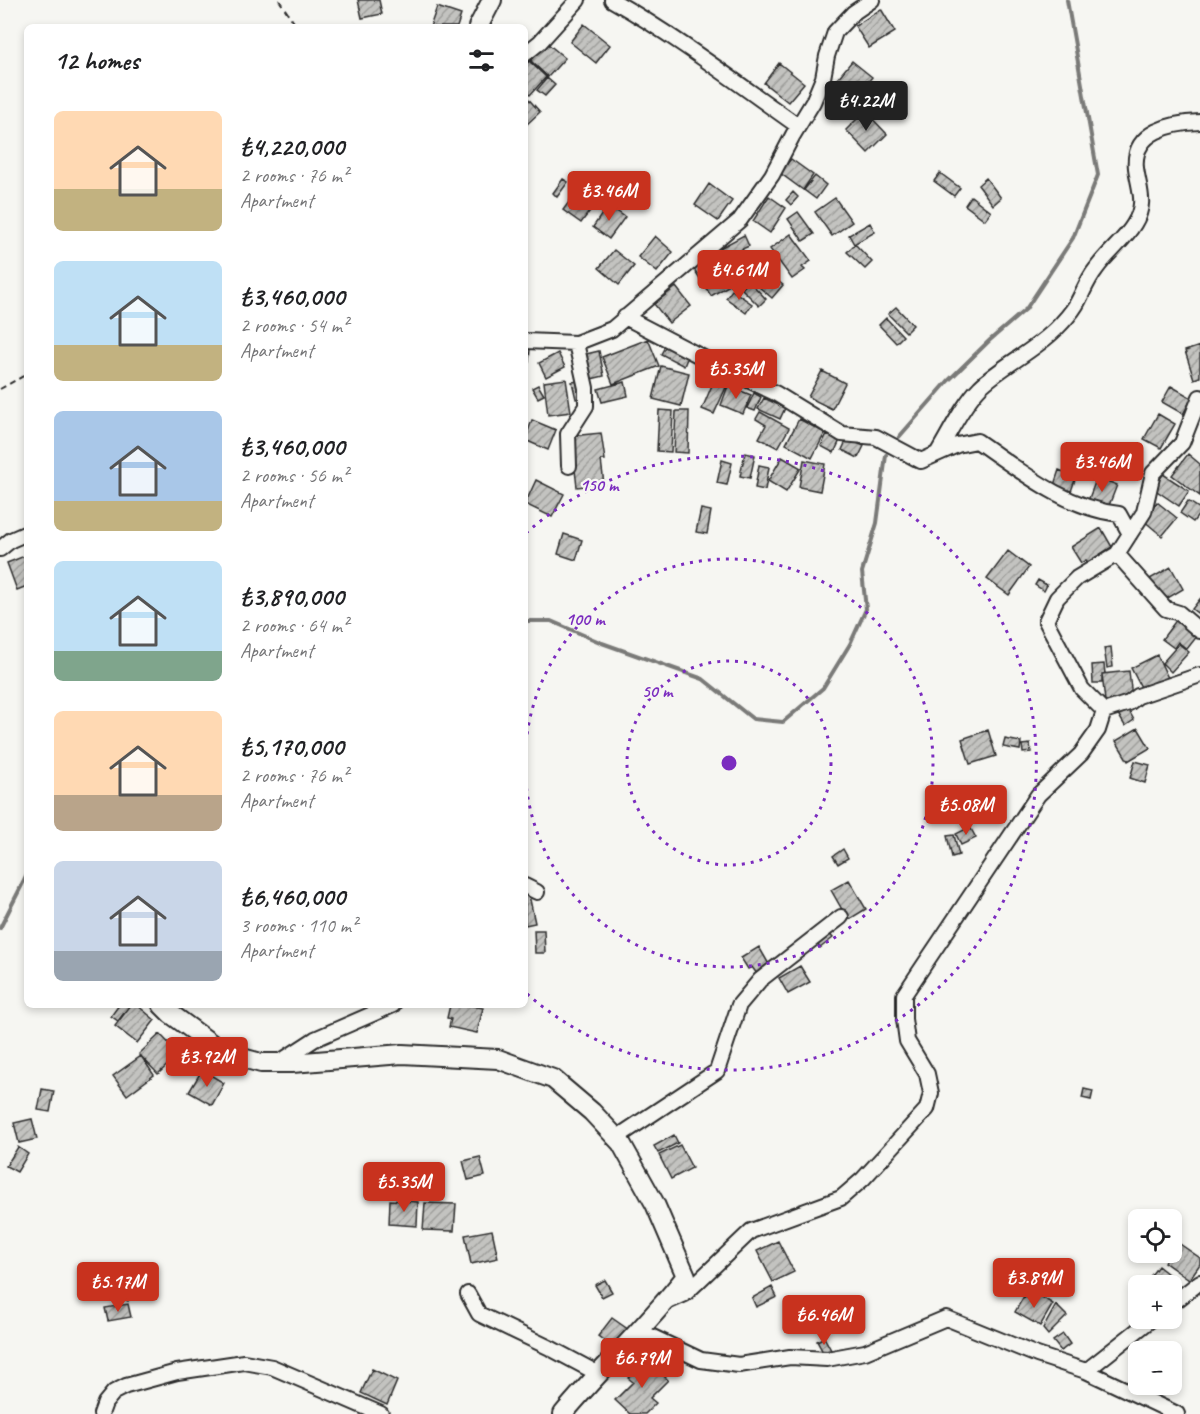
<!DOCTYPE html>
<html lang="en">
<head>
<meta charset="utf-8">
<style>
  body { margin:0; font-family:Caveat,sans-serif; background:#f2f2f2; color:#202124; height:100vh; display:flex; flex-direction:column; font-size:22px; white-space:nowrap }
  * { box-sizing:border-box; margin:0 }
  p { font-size:20px; color:#757577 }
  .icon { flex:none; width:33px; height:33px; fill:none; stroke:currentColor; stroke-width:2; stroke-linecap:round; stroke-linejoin:round }
  .map { position:relative; flex:1; overflow:hidden }
  .sheet { position:absolute; left:24px; top:24px; width:504px; height:984px; display:flex; flex-direction:column; background:#fff; border-radius:9px; box-shadow:0 3px 9px #0003 }
  .sheet>* { flex:none }
  .tools { position:absolute; left:1128px; top:1209px; display:grid; gap:12px }
  .tools a { display:grid; place-items:center; width:54px; height:54px; border-radius:9px; background:#fff; box-shadow:0 3px 9px #0003; font-size:30px }
  .price { position:absolute; translate:-50% -51px; padding:0 14px; border-radius:6px; background:#c8321e; color:#fff; font-size:20px; line-height:39px; filter:drop-shadow(0 2px 3px #0008) }
  .price::after { content:''; position:absolute; left:50%; top:36px; width:18px; height:14px; margin-left:-9px; background:inherit; clip-path:polygon(0 0,100% 0,50% 100%) }
  .price.on { background:#222; color:#fff }
  ul { padding:0; list-style:none }
  li { display:flex; align-items:center; gap:18px; height:150px; padding:0 30px }
  li span { display:grid; place-items:center; flex:none; width:168px; height:120px; border-radius:9px; color:#555 }
  li>.icon { margin-inline-start:auto }
  span .icon { width:72px; height:72px; fill:#fffc; stroke-width:1 }
  li b { font-size:26px }
  h2 { display:flex; justify-content:space-between; align-items:center; height:72px; padding:0 30px; font-size:26px }
  .map>svg:first-child { display:block }
  .lines { fill:none; stroke-linecap:round; stroke-linejoin:round }
  .stream { stroke:#7a7a78; stroke-width:4 }
  .building { fill:url(#building-hatch); stroke:#2b2b2b; stroke-width:1.5 }
  .minor-casing { stroke:#2b2b2b; stroke-width:18 }
  .tertiary-casing { stroke:#2b2b2b; stroke-width:22 }
  .path { stroke:#2b2b2b; stroke-width:2; stroke-dasharray:6 4.5; stroke-linecap:butt }
  .minor { stroke:#f6f6f2; stroke-width:14 }
  .tertiary { stroke:#f6f6f2; stroke-width:18 }
  .ring { fill:none; stroke:#7b2cbf; stroke-width:3; stroke-dasharray:3 6 }
  .centre { fill:#7b2cbf; stroke:#f6f6f2; stroke-width:3 }
  .ring-label { font-size:18px; text-anchor:middle; font-weight:bold; fill:#7b2cbf; stroke:#f6f6f2; stroke-width:4.5; stroke-linejoin:round; paint-order:stroke }
</style>
</head>
<body>
<div class="map">
<svg width="1200" height="1414" viewBox="0 0 1200 1414">
  <defs>
    <pattern id="building-hatch" width="6" height="6" patternUnits="userSpaceOnUse" patternTransform="scale(1.5)"><rect width="6" height="6" fill="#c3c3c0"/><path d="M-1 1l2-2M0 6l6-6M5 7l2-2" fill="none" stroke="#9f9f9c"/></pattern>
  </defs>
  <rect width="100%" height="100%" fill="#f6f6f2"/>
  <filter id="ink" filterUnits="userSpaceOnUse"><feTurbulence type="fractalNoise" baseFrequency=".0167" numOctaves="2"/><feDisplacementMap in="SourceGraphic" scale="12" xChannelSelector="R" yChannelSelector="G"/><feConvolveMatrix kernelMatrix="1 2 1 2 8 2 1 2 1" color-interpolation-filters="sRGB"/></filter>
  <g filter="url(#ink)">
    <g class="lines">
      <!-- stream -->
      <path class="stream" d="M899 437 948 381 990 340 1026 309 1073 238 1098 175 1067 0
        M525 621H551L602 643 703 679 753 719 783 722 823 688 850 644 866 609 862 572 877 523 886 455
        M0 928 27 875"/>
    </g>
    <!-- building -->
    <path class="building" d="M358 0H379L382 14 362 18Z
      M437 7 461 15 457 27H430Z
      M881 9 895 32 869 48 855 26Z
      M584 24 610 45 596 63 570 42Z
      M547 43 565 58 548 77 531 61Z
      M529 61 546 77 530 95 525 91V66Z
      M852 61 872 77 853 100 833 84Z
      M779 63 804 83 788 102 764 83Z
      M547 78 555 85 545 96 537 90Z
      M881 85 900 103 888 116 869 98Z
      M525 95 540 112 526 125 525 124Z
      M865 111 887 134 868 153 846 130Z
      M791 159 813 175 803 190 780 173Z
      M940 173 960 188 954 196 934 181Z
      M815 176 826 185 816 199 804 190Z
      M986 178 1001 198 993 205 978 185Z
      M563 179 568 182 557 197 553 193Z
      M709 184 732 201 718 221 695 205Z
      M580 187 598 200 581 223 563 210Z
      M793 192 798 197 791 205 786 200Z
      M769 196 786 208 770 233 753 221Z
      M971 196 991 212 985 220 965 205Z
      M835 198 852 222 832 236 815 212Z
      M608 205 625 217 609 239 593 227Z
      M798 212 814 234 803 241 788 219Z
      M870 223 875 232 854 244 849 235Z
      M791 234 811 261 802 267 805 270 792 279 770 249Z
      M744 235 749 246 742 249 747 257 730 267 720 248Z
      M655 236 673 252 657 272 638 257Z
      M855 244 872 262 865 269 847 252Z
      M614 250 634 266 619 285 599 268Z
      M716 252 735 282 711 296 692 266Z
      M754 255 758 264 741 273 737 264Z
      M769 274 783 285 772 298 759 287Z
      M749 281 766 299 759 306 742 289Z
      M676 287 691 306 669 323 654 304Z
      M732 290 752 304 746 313 726 298Z
      M896 307 913 325 906 332 888 314Z
      M886 318 903 336 896 343 879 325Z
      M648 339 659 366 613 384 602 357Z
      M666 345 688 356 684 366 661 354Z
      M1200 346V377L1194 379 1185 351Z
      M525 349H530L529 362H525Z
      M599 351 604 376 591 379 586 354Z
      M558 353 565 367 546 377 539 363Z
      M661 366 689 373 681 406 653 399Z
      M718 371 731 376 714 414 702 409Z
      M822 371 845 383 832 409 808 397Z
      M566 379 571 412 548 415 544 382Z
      M580 381 584 398 576 399 572 382Z
      M625 382 628 396 602 402 598 389Z
      M538 385 544 395 538 398 532 388Z
      M728 386 751 395 743 414 721 405Z
      M1171 386 1192 398 1183 414 1162 402Z
      M754 393 761 397 755 411 747 408Z
      M764 398 785 408 780 419 758 409Z
      M659 410 673 411 671 452 657 451Z
      M676 411H689L688 453 674 452Z
      M760 412 789 428 778 448 759 438 766 425 756 419Z
      M1158 414 1175 424 1161 448 1144 439Z
      M799 419 825 433 812 458 786 444Z
      M532 420 556 430 548 450 525 440Z
      M601 433 605 460H601L604 484 577 487 571 436Z
      M827 434 840 440 834 453 821 446Z
      M847 439 864 446 858 458 842 450Z
      M745 453 755 455 750 478 740 476Z
      M1188 454 1200 464V496L1172 475Z
      M782 457 801 468 786 492 768 481Z
      M722 460 732 463 727 485 717 483Z
      M804 460 825 464 820 491 799 487Z
      M759 465 769 467 765 490 755 488Z
      M1059 470 1076 477 1070 494 1053 488Z
      M1163 474 1189 491 1179 506 1154 489Z
      M1097 477 1117 485 1108 508 1088 501Z
      M536 480 564 494 552 517 525 504Z
      M1188 501 1200 509V513L1193 522 1180 513Z
      M1157 502 1177 518 1162 536 1143 520Z
      M701 509 711 511 707 534 696 532Z
      M1101 528 1112 547 1088 562 1086 560 1081 563 1071 547Z
      M564 534 582 540 576 560 558 554Z
      M1008 551 1029 567 1009 595 987 579Z
      M27 555V586L17 590 7 563Z
      M1171 567 1183 589 1161 602 1148 580Z
      M1038 580 1047 585 1044 591 1035 585Z
      M1200 599V615L1192 609Z
      M1177 619 1198 635 1187 649 1178 642 1174 648 1162 639Z
      M1179 644 1189 652 1171 672 1162 663Z
      M1111 647 1113 667 1107 668 1104 648Z
      M1157 655 1168 678 1143 691 1131 668Z
      M1104 664 1105 674H1102V683H1093L1092 665Z
      M1129 671 1132 698 1105 701 1102 674Z
      M1128 709 1134 720 1125 726 1118 714Z
      M1138 728 1150 748 1128 761 1116 741Z
      M988 730 996 756 970 764 962 739Z
      M1005 739 1021 742 1020 750 1003 747Z
      M1030 744 1031 752 1023 753 1022 745Z
      M1135 761 1150 765 1145 783 1130 778Z
      M970 827 976 838 961 845 956 834Z
      M954 835 959 855 952 857 947 836Z
      M843 849 848 858 838 864 833 856Z
      M849 880 866 909 848 920 831 890Z
      M525 895H529L535 923 525 925Z
      M534 930H544L545 953H535Z
      M828 932 833 938 820 948 815 941Z
      M759 947 770 966 757 974 752 967 748 969 741 958Z
      M800 966 810 982 788 994 779 978Z
      M119 1005H130L118 1021 111 1016Z
      M131 1005H137L155 1020 137 1043 115 1026Z
      M450 1005H468L483 1008 477 1033 449 1027 451 1019 447 1018Z
      M160 1034 179 1054 158 1074 139 1054Z
      M141 1056 154 1075 127 1095 113 1076Z
      M202 1070 224 1083 212 1105 189 1092Z
      M42 1089 54 1091 50 1112 38 1110Z
      M1084 1089 1093 1091 1091 1100 1082 1098Z
      M32 1119 37 1139 19 1143 14 1123Z
      M674 1135 678 1143 658 1153 654 1146Z
      M680 1145 692 1168 671 1179 659 1155Z
      M18 1147 28 1154 17 1172 6 1166Z
      M480 1157 485 1176 468 1180 463 1161Z
      M390 1200 418 1202 417 1226 389 1224Z
      M425 1203 456 1204 454 1231 423 1230Z
      M492 1230 498 1258 471 1264 465 1235Z
      M778 1241 794 1272 773 1282 757 1251Z
      M1177 1242 1200 1258V1264L1189 1280 1164 1262Z
      M1158 1266 1178 1282 1172 1290V1286H1143Z
      M119 1270 127 1272 123 1285 115 1283Z
      M605 1280 612 1292 602 1297 595 1285Z
      M772 1287 777 1297 756 1307 752 1298Z
      M124 1289 132 1293 128 1301 120 1297Z
      M1034 1292 1053 1304 1040 1326 1015 1312 1024 1296 1030 1299Z
      M128 1304 131 1317 108 1321 105 1308Z
      M1056 1305 1067 1316 1048 1335 1043 1329Z
      M612 1318 629 1330 615 1349 598 1336Z
      M1063 1334 1070 1344 1061 1351 1053 1341Z
      M824 1337 831 1350 824 1354 817 1341Z
      M647 1359 668 1380 650 1398 656 1403 645 1414H630L615 1400 633 1382 628 1378Z
      M372 1369 397 1381 387 1405 361 1393Z"/>
    <g class="lines">
      <defs>
        <path id="minor" d="M612 0C677 37 737 83 798 126
          M525 54 540 42 578 0
          M625 317 721 367 775 393 842 434 876 437 921 461 957 445 977 441C1021 471 1065 508 1119 514L1130 534
          M525 341 576 343 612 329 740 220 772 175 793 135 813 102 823 78 827 56 835 32 853 13 872 0
          M938 452C950 432 964 403 980 387 1003 365 1033 352 1056 329 1063 322 1071 313 1076 305 1083 293 1087 280 1096 269 1107 253 1124 241 1134 224 1147 203 1139 190 1136 168 1132 131 1172 123 1200 122
          M569 466 568 434 586 406V388L576 343
          M0 549 11 540 27 533
          M1117 554 1166 609 1179 613 1200 631
          M1104 711 1129 703 1138 696 1200 675
          M525 886 537 892
          M278 1063 315 1039 393 1005
          M616 1138 717 1071 739 1005 760 980 841 917
          M468 1294 479 1314 550 1348 597 1373
          M667 1302 685 1294 751 1231 841 1198 863 1179 927 1109 931 1093 927 1074 907 1041 904 1019V995L1038 795 1081 754 1098 730 1104 711 1082 689 1046 621 1057 598 1077 578 1117 554 1144 512 1153 473 1182 443 1200 397
          M1172 1304 1200 1282
          M640 1331 701 1360 739 1365 790 1357 827 1359 865 1352 946 1318 1037 1355 1086 1371 1177 1414
          M1086 1371 1153 1318
          M101 1414 105 1403 114 1392 126 1386 177 1372 244 1362 272 1367 381 1414"/>
        <path id="tertiary" d="M478 27 492 0
          M162 1005 171 1014 224 1053 261 1063H292L402 1054 498 1059 553 1079 592 1112 621 1143 655 1204 686 1276C648 1325 602 1367 563 1414"/>
      </defs>
      <!-- minor casing -->
      <use href="#minor" class="minor-casing"/>
      <!-- tertiary casing -->
      <use href="#tertiary" class="tertiary-casing"/>
      <!-- path -->
      <path class="path" d="M279 0 297 27
        M0 389 27 374"/>
      <!-- minor -->
      <use href="#minor" class="minor"/>
      <!-- tertiary -->
      <use href="#tertiary" class="tertiary"/>
    </g>
  </g>
  <!-- distance rings -->
  <g class="ring">
    <circle cx="729" cy="763" r="102"/>
    <path d="M525 761A204 204 0 1 1 525 765"/>
    <path d="M526 533A307 307 0 1 1 526 993"/>
  </g>
  <circle cx="729" cy="763" r="9" class="centre"/>
  <g class="ring-label">
    <text x="599" y="491">150 m</text>
    <text x="585" y="625">100 m</text>
    <text x="657" y="697">50 m</text>
  </g>
</svg>
<div class="tools">
<a><svg class="icon" aria-label="locate" viewBox="0 0 24 24"><circle cx="12" cy="12" r="6"/><path d="M12 2v4M12 18v4M2 12h4M18 12h4"/></svg></a>
<a>+</a>
<a>−</a>
</div>
<b class="price on" style="left:866px;top:132px">₺4.22M</b>
<b class="price" style="left:609px;top:222px">₺3.46M</b>
<b class="price" style="left:739px;top:301px">₺4.61M</b>
<b class="price" style="left:736px;top:400px">₺5.35M</b>
<b class="price" style="left:1102px;top:493px">₺3.46M</b>
<b class="price" style="left:966px;top:836px">₺5.08M</b>
<b class="price" style="left:207px;top:1088px">₺3.92M</b>
<b class="price" style="left:404px;top:1213px">₺5.35M</b>
<b class="price" style="left:1034px;top:1309px">₺3.89M</b>
<b class="price" style="left:118px;top:1313px">₺5.17M</b>
<b class="price" style="left:824px;top:1346px">₺6.46M</b>
<b class="price" style="left:642px;top:1389px">₺6.79M</b>
<section class="sheet">
<h2>12 homes<svg class="icon" aria-label="filters" viewBox="0 0 24 24"><path d="M4 7h16M4 17h16"/><circle cx="9" cy="7" r="2"/><circle cx="15" cy="17" r="2"/></svg></h2>
<ul>
<li><span style="background:linear-gradient(#ffd9b3 65%,#c2b280 0)"><svg class="icon" aria-label="home" viewBox="0 0 24 24"><path d="M3 11l9-7 9 7M6 9v11h12V9"/></svg></span><div><b>₺4,220,000</b><p>2 rooms · 76 m²</p><p>Apartment</p></div></li>
<li><span style="background:linear-gradient(#bfe0f5 70%,#c2b280 0)"><svg class="icon" aria-label="home" viewBox="0 0 24 24"><path d="M3 11l9-7 9 7M6 9v11h12V9"/></svg></span><div><b>₺3,460,000</b><p>2 rooms · 54 m²</p><p>Apartment</p></div></li>
<li><span style="background:linear-gradient(#a9c7e8 75%,#c2b280 0)"><svg class="icon" aria-label="home" viewBox="0 0 24 24"><path d="M3 11l9-7 9 7M6 9v11h12V9"/></svg></span><div><b>₺3,460,000</b><p>2 rooms · 56 m²</p><p>Apartment</p></div></li>
<li><span style="background:linear-gradient(#bfe0f5 75%,#7fa58c 0)"><svg class="icon" aria-label="home" viewBox="0 0 24 24"><path d="M3 11l9-7 9 7M6 9v11h12V9"/></svg></span><div><b>₺3,890,000</b><p>2 rooms · 64 m²</p><p>Apartment</p></div></li>
<li><span style="background:linear-gradient(#ffd9b3 70%,#b9a48a 0)"><svg class="icon" aria-label="home" viewBox="0 0 24 24"><path d="M3 11l9-7 9 7M6 9v11h12V9"/></svg></span><div><b>₺5,170,000</b><p>2 rooms · 76 m²</p><p>Apartment</p></div></li>
<li><span style="background:linear-gradient(#c9d6e8 75%,#9aa5b1 0)"><svg class="icon" aria-label="home" viewBox="0 0 24 24"><path d="M3 11l9-7 9 7M6 9v11h12V9"/></svg></span><div><b>₺6,460,000</b><p>3 rooms · 110 m²</p><p>Apartment</p></div></li>
</ul>
</section>
</div>
</body>
</html>
